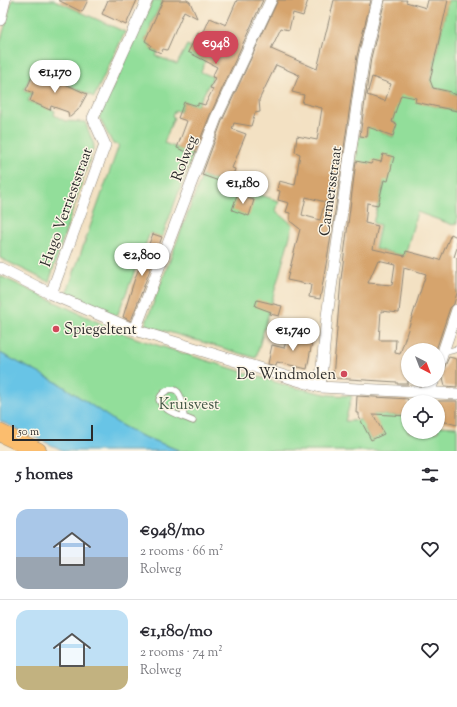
<!DOCTYPE html>
<html lang="en">
<head>
<meta charset="utf-8">
<style>
  body { margin:0; font-family:"Sorts Mill Goudy",serif; background:#f7f7f7; color:#2b2b33; height:100vh; display:flex; flex-direction:column; font-size:15px; white-space:nowrap }
  * { box-sizing:border-box; margin:0 }
  p { font-size:13px; color:#7c7c81 }
  .icon { flex:none; width:22px; height:22px; fill:none; stroke:currentColor; stroke-width:2; stroke-linecap:round; stroke-linejoin:round }
  .map { position:relative; height:451px; overflow:hidden }
  .details { display:flex; flex-direction:column; background:#fff; flex:1 }
  .details>* { flex:none }
  .needle { width:26px; rotate:138deg }
  .buttons { position:absolute; left:401px; top:343px; display:grid; gap:8px }
  .buttons a { display:grid; place-items:center; width:44px; height:44px; border-radius:50%; background:#fff; box-shadow:0 1px 3px #0004; font-size:20px }
  .scale { position:absolute; left:12px; bottom:10px; width:81px; box-sizing:border-box; padding-left:4px; border:2px solid #2b2b2b; border-top:0; font-size:11px; line-height:14px; white-space:nowrap; color:#2b2b2b; -webkit-text-stroke:3px #fcf5e5; paint-order:stroke }
  .price { position:absolute; translate:-50% -34px; padding:0 9px; border-radius:14px; background:#fff; color:#222; font-size:13px; line-height:26px; filter:drop-shadow(0 1px 2px #0008) }
  .price::after { content:''; position:absolute; left:50%; top:24px; width:12px; height:9px; margin-left:-6px; background:inherit; clip-path:polygon(0 0,100% 0,50% 100%) }
  .price.on { background:#d1495b; color:#fff }
  ul { padding:0; list-style:none }
  li { display:flex; align-items:center; gap:12px; height:100px; padding:0 16px }
  li+li { border-top:1px solid #e1e1e2 }
  li span { display:grid; place-items:center; flex:none; width:112px; height:80px; border-radius:12px; color:#555 }
  li>.icon { margin-inline-start:auto }
  span .icon { width:48px; height:48px; fill:#fffc; stroke-width:1 }
  li b { font-size:17px }
  h2 { display:flex; justify-content:space-between; align-items:center; height:48px; padding:0 16px; font-size:17px }
  .map>svg:first-child { display:block }
  .green { fill:#92de9a; stroke:#5e8462 }
  .water { fill:#68c4e6; stroke:#4a7888 }
  .building { fill:#d6a46d; fill-rule:evenodd }
  .lines { fill:none; stroke-linecap:round; stroke-linejoin:round }
  .lane-casing { stroke:#8f8677; stroke-width:7 }
  .street-casing { stroke:#8f8677; stroke-width:12 }
  .primary-casing { stroke:#8f8677; stroke-width:18 }
  .lane { stroke:#fff; stroke-width:5.5 }
  .street { stroke:#fff; stroke-width:11 }
  .primary { stroke:#fbbd6e; stroke-width:17 }
  .poi-dot { fill:#d1495b; stroke:#fcf5e5; stroke-width:1.5 }
  .labels { text-anchor:middle; stroke-width:3; stroke-linejoin:round; paint-order:stroke }
  .street-label { font-size:15px; fill:#2b2b2b; stroke:#fcf5e5 }
  .poi-label { font-size:15px; fill:#2b2b2b; stroke:#fcf5e5; text-anchor:start }
  .park-label { font-size:15px; fill:#455847; stroke:#fcf5e5 }
</style>
</head>
<body>
<div class="map">
<svg width="457" height="451" viewBox="0 0 457 451">
  <rect width="100%" height="100%" fill="#fcf5e5"/>
  <filter id="ink" filterUnits="userSpaceOnUse"><feTurbulence type="fractalNoise" baseFrequency=".025" numOctaves="2"/><feDisplacementMap in="SourceGraphic" scale="8" xChannelSelector="R" yChannelSelector="G"/><feConvolveMatrix kernelMatrix="1 2 1 2 8 2 1 2 1" color-interpolation-filters="sRGB"/></filter>
  <filter id="wash" filterUnits="userSpaceOnUse"><feTurbulence type="fractalNoise" baseFrequency=".012" numOctaves="4" result="noise"/><feDisplacementMap in="SourceGraphic" scale="16" xChannelSelector="R" yChannelSelector="G"/><feGaussianBlur stdDeviation="0.9" result="paint"/><feColorMatrix in="noise" values="0 0 0 0 0 0 0 0 0 0 0 0 0 0 0 0 0 1.4 0 .05"/><feComposite in="paint" operator="in"/></filter>
  <g filter="url(#wash)">
    <rect width="100%" height="100%" fill="#f3e1c3"/>
    <!-- green -->
    <path class="green" d="M12 0H54L125 32 94 97 34 69 24 90 32 93 28 101 55 111 54 115 65 121 85 122 94 145 49 282 0 258V44Z
      M153 0H163L150 26 151 27 145 41 151 45 150 48 158 52 156 56 177 64 187 45 208 55 201 72 213 77 197 106 184 102 180 112 175 110 172 116 174 117 164 143 193 154 162 237 150 233 117 316 67 292 119 145 113 144 99 117Z
      M448 0H457V95L451 93V92L431 87 430 82Z
      M422 86 416 102 457 111V223L453 225 417 212 405 256 375 249 380 225 373 223 384 183 354 176 359 136H367L368 126 393 137 397 124 392 121 400 95Z
      M202 176 279 201 276 211 293 225 256 358 145 325Z
      M0 276 119 332 144 341 288 386 330 395 352 396 345 421C352 422 358 419 365 420V429L371 440 383 434 371 414 408 416V432H438V426L457 427V451H181L139 435 119 424 60 384 0 353Z"/>
    <!-- water -->
    <path class="water" d="M0 353 60 384 119 424 139 435 181 451H64L0 421Z"/>
    <g id="blocks">
      <!-- building -->
      <path class="building" d="M58 0H88L82 12Z
        M108 0H137L126 25 102 14Z
        M163 0H187L190 2 197 18 184 11 167 50 163 49 161 53 149 48 151 45 145 41Z
        M237 0H263L210 115 194 155 177 148 187 121 178 118 184 102 198 106V103L205 105 213 89 210 88 215 78 212 77 217 67 188 52 198 33 202 36 210 18 226 25Z
        M278 0H308L303 16 293 13 289 30 281 28 271 49 317 69 334 0H371L357 56 334 219 320 299 309 297 311 285 287 280 300 229 290 221V213L286 212 289 203 278 200 280 191 277 190 279 181 295 185 300 154 295 152 297 136 317 140 322 108 302 103 304 95 292 92 299 75 276 65 259 100 260 112 255 113 251 126 234 123 232 129 246 134 232 168 235 169 232 178 222 174 219 181 202 175 222 121ZM306 197 325 202 320 220 302 215Z
        M385 0H407L406 2 426 8 428 0H448L430 80 433 88 451 92V93L457 95V111L415 102 416 98 401 95 392 122 397 124 393 136 368 127 367 137 360 136 371 58ZM372 77 391 84 385 101 367 95Z
        M35 70 87 94 78 110 69 118 68 112 51 106 50 110 30 101 33 93 26 90Z
        M383 154 394 157 388 181 384 180 378 205 367 203 366 215 365 223 378 226 373 249 405 256 406 251 440 260 451 234 457 237V248L454 257 457 258V293L454 304 450 308 436 350H408V384H397V382L333 378 341 279 356 161 371 164 373 160 381 162ZM378 260 395 264 392 285 368 283ZM404 267 426 274 400 354 395 353 396 340H379L381 311 399 313Z
        M237 195 254 200 249 216 232 210Z
        M153 234 162 237 131 321 123 317 135 278Z
        M257 300 282 306 279 316 270 314 271 312 255 306Z
        M294 333 313 337 307 369 277 362 276 366 268 364 272 345 284 348 287 338 293 339Z
        M449 357 457 359V387L445 386 442 373Z
        M357 396 408 399V416L373 414 384 434 371 440 359 417V413H356Z
        M438 401H457V425L438 420Z"/>
    </g>
  </g>
  <g filter="url(#ink)">
    <use href="#blocks" fill-opacity="0" stroke="#8f8677" stroke-width="1"/>
    <g class="lines">
      <defs>
        <path id="lane" d="M444 349 450 351 457 349
          M184 417C183 410 183 398 178 392 171 385 161 393 159 400 163 412 182 416 193 421"/>
        <path id="street" d="M0 20 5 0
          M0 268 51 294 135 330 320 387 457 394
          M51 294 105 145 93 118 147 0
          M135 330 216 118 271 0
          M438 367 457 310
          M320 387 327 316 364 57 378 0
          M429 392 434 380"/>
        <path id="primary" d="M0 433 38 451"/>
      </defs>
      <!-- lane casing -->
      <use href="#lane" class="lane-casing"/>
      <!-- street casing -->
      <use href="#street" class="street-casing"/>
      <!-- primary casing -->
      <use href="#primary" class="primary-casing"/>
      <!-- lane -->
      <use href="#lane" class="lane"/>
      <!-- street -->
      <use href="#street" class="street"/>
      <!-- primary -->
      <use href="#primary" class="primary"/>
    </g>
  </g>
  <!-- markers -->
  <g class="poi-dot">
    <circle cx="56" cy="329" r="4"/>
    <circle cx="344" cy="374" r="4"/>
  </g>
  <g class="labels">
    <!-- street labels -->
    <g class="street-label">
      <text transform="translate(184 158) rotate(-69)" y="5">Rolweg</text>
      <text transform="translate(330 191) rotate(-82)" y="5">Carmersstraat</text>
      <text transform="translate(66 207) rotate(-70)" y="5">Hugo Verrieststraat</text>
    </g>
    <!-- poi labels -->
    <g class="poi-label">
      <text x="64" y="334">Spiegeltent</text>
      <text x="336" y="379" text-anchor="end">De Windmolen</text>
    </g>
    <!-- park labels -->
    <g class="park-label">
      <text x="189" y="409">Kruisvest</text>
    </g>
  </g>
</svg>
<div class="buttons">
<a><svg class="needle" viewBox="-14 -14 28 28"><path d="M0-13l5 13h-10z" fill="#e53935"/><path d="M0 13l5-13h-10z" fill="#7c7c81"/></svg></a>
<a><svg class="icon" aria-label="locate" viewBox="0 0 24 24"><circle cx="12" cy="12" r="6"/><path d="M12 2v4M12 18v4M2 12h4M18 12h4"/></svg></a>
</div>
<div class="scale">50 m</div>
<b class="price on" style="left:216px;top:65px">€948</b>
<b class="price" style="left:55px;top:94px">€1,170</b>
<b class="price" style="left:243px;top:205px">€1,180</b>
<b class="price" style="left:142px;top:277px">€2,800</b>
<b class="price" style="left:293px;top:352px">€1,740</b>
</div>
<section class="details">
<h2>5 homes<svg class="icon" aria-label="filters" viewBox="0 0 24 24"><path d="M4 7h16M4 17h16"/><circle cx="9" cy="7" r="2"/><circle cx="15" cy="17" r="2"/></svg></h2>
<ul>
<li><span style="background:linear-gradient(#a9c7e8 60%,#9aa5b1 0)"><svg class="icon" aria-label="home" viewBox="0 0 24 24"><path d="M3 11l9-7 9 7M6 9v11h12V9"/></svg></span><div><b>€948/mo</b><p>2 rooms · 66 m²</p><p>Rolweg</p></div><svg class="icon" aria-label="heart" viewBox="0 0 24 24"><path d="M12 20l-8-8c-3-5 5-10 8-4 3-6 11-1 8 4z"/></svg></li>
<li><span style="background:linear-gradient(#bfe0f5 70%,#c2b280 0)"><svg class="icon" aria-label="home" viewBox="0 0 24 24"><path d="M3 11l9-7 9 7M6 9v11h12V9"/></svg></span><div><b>€1,180/mo</b><p>2 rooms · 74 m²</p><p>Rolweg</p></div><svg class="icon" aria-label="heart" viewBox="0 0 24 24"><path d="M12 20l-8-8c-3-5 5-10 8-4 3-6 11-1 8 4z"/></svg></li>
</ul>
</section>
</body>
</html>
